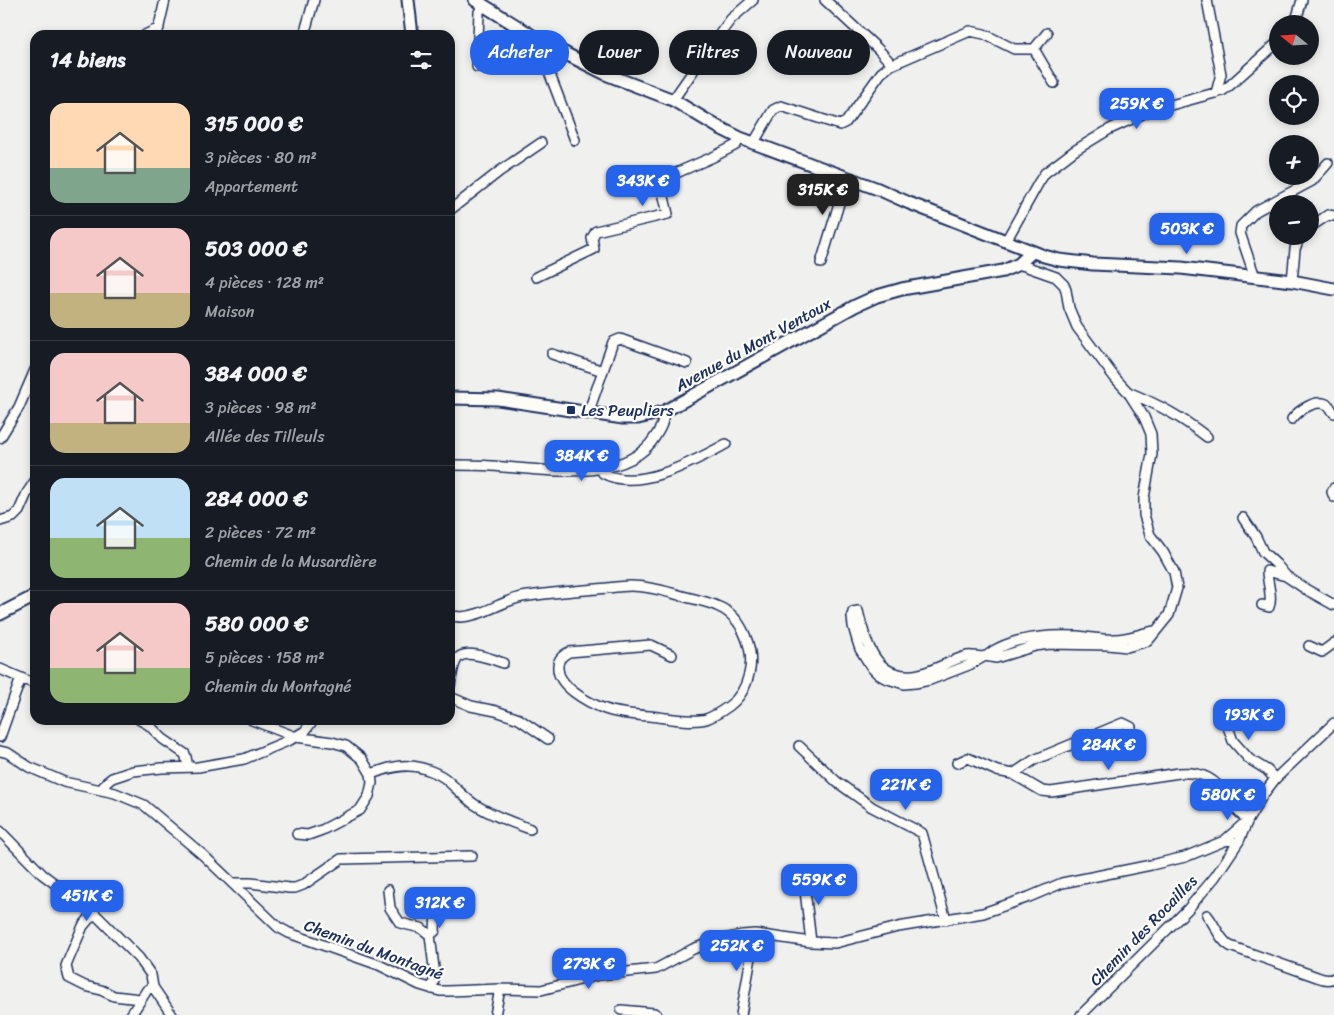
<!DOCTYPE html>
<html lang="fr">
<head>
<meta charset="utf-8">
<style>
  body { margin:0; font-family:Sriracha,sans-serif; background:#20242c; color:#f1f3f6; height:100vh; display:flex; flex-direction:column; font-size:19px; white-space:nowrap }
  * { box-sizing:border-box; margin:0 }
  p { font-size:16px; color:#9ea1a6 }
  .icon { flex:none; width:28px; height:28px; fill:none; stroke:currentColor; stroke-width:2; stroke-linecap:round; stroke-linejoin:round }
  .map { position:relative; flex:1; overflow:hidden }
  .sheet { position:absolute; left:30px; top:30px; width:425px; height:695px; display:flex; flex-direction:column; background:#171b24; border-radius:15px; box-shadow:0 2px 8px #0003 }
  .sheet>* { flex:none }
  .top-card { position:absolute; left:470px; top:30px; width:475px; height:45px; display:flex; gap:10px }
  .needle { width:32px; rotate:288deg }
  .fabs { position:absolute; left:1269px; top:15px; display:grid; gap:10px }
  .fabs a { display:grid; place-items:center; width:50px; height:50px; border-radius:50%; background:#171b24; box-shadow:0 2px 8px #0003; font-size:25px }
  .price { position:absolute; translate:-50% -42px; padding:0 11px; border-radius:10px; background:#2563eb; color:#fff; font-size:16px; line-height:32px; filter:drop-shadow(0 1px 2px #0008) }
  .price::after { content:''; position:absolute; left:50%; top:30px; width:15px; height:11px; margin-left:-8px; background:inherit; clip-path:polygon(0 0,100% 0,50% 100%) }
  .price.selected { background:#222; color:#fff }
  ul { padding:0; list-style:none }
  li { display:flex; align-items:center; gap:15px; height:125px; padding:0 20px }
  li+li { border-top:1px solid #363941 }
  li span { display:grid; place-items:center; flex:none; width:140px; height:100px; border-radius:15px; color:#555 }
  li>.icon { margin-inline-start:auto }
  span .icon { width:60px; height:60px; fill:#fffc; stroke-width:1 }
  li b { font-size:21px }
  h2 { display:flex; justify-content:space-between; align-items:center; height:60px; padding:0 20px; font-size:21px }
  .pill { padding:0 18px; border-radius:22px; background:#171b24; box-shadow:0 2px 8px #0003; font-size:18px; line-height:45px }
  .pill.selected { background:#2563eb; color:#fff }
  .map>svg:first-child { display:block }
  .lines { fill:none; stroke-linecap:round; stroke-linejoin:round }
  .minor-casing { stroke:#1b2f5e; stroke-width:12 }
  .tertiary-casing { stroke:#1b2f5e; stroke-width:15 }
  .minor { stroke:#fdfcf7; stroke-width:9 }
  .tertiary { stroke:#fdfcf7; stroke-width:11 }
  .poi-dot { fill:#1b2f5e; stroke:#fdfcf7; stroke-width:2 }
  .labels { text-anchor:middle; stroke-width:4.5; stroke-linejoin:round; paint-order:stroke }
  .street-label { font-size:16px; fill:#1b2f5e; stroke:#fdfcf7 }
  .poi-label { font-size:16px; fill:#1b2f5e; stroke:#fdfcf7; text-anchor:start }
</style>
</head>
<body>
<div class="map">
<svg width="1334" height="1015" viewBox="0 0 1334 1015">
  <rect width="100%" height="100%" fill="#f0f0ee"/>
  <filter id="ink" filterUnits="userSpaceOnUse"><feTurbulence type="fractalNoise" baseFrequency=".02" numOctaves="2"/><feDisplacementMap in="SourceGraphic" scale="10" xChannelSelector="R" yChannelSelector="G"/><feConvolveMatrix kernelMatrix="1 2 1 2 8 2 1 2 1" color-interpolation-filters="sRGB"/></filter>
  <g filter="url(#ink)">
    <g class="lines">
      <defs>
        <path id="minor" d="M825 0 877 48 889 61 891 65
          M1207 0 1221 74 1216 93
          M1295 24 1302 0
          M145 35 159 28
          M157 35 165 0
          M304 35 314 0
          M536 38 575 140
          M1034 49 1047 33
          M477 67 479 12 483 5
          M673 100 707 51 731 19 753 0
          M753 144 773 110 781 106 840 125 846 122 881 73 891 65 970 31 984 34 1014 49H1034L1054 83
          M450 210 500 171 541 143
          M1310 227 1328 215 1334 216
          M1006 241 1039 182 1045 173 1074 151 1110 129 1149 111 1222 91 1228 87 1278 42
          M821 263 847 177
          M1019 264 1056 277 1064 285 1066 290 1069 308 1077 327 1115 378 1128 392 1144 417 1151 434 1152 454 1144 498V515L1150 535 1163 552 1174 572 1177 588 1169 615 1148 641 1127 647 1108 645 1050 644 1035 646 996 658 985 656 969 665 930 680 915 683 904 684 885 678 878 674 872 668 860 649 857 640 853 626 852 617 853 612 858 611C863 632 871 666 895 673 920 682 943 662 967 656 973 655 980 658 986 656 989 655 992 651 995 650 1002 646 1010 643 1017 641 1036 636 1057 635 1077 636 1089 637 1102 640 1115 639 1129 639 1141 633 1155 631
          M536 277 594 249 592 238 596 231 668 214 660 180 713 157 736 145 740 138
          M1255 277 1240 233 1241 226 1256 211 1312 181 1328 163
          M1292 281 1295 249 1300 236
          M552 354 603 371
          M1128 392C1159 405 1180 416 1207 437
          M590 413 591 405 613 342 620 339 687 363
          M1292 419C1299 410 1318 397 1329 406 1331 408 1332 411 1334 413
          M0 438 19 407 35 370
          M450 465C464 465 478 465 492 466 539 469 625 485 655 437 660 429 665 421 663 412
          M600 469 603 473C638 493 694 461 726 444
          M1334 488 1332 492 1334 497
          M1243 518 1256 537 1263 552 1276 564 1286 576 1307 590 1334 605
          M0 521 13 517 19 511 27 493 35 481
          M1262 605 1269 607C1273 597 1267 582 1267 571L1286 576
          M450 616C454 616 458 617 461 617 483 616 502 601 522 597 547 593 572 591 597 589 609 588 620 586 631 586 648 586 664 591 679 595 692 599 707 601 719 607 743 617 755 651 749 674 746 687 740 698 729 706 722 711 715 716 706 719 692 723 666 718 650 716 635 715 619 714 605 709 589 703 556 686 558 666 558 659 563 655 569 652L651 645 672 655
          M1309 646 1322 652 1334 643
          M0 669 35 684
          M450 686C452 677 452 667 457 659 465 648 492 659 503 663
          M450 697 471 706 496 711 519 719 548 739
          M1221 715 1224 716 1233 741 1249 759 1267 770 1275 779
          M140 720 149 725 163 739 185 754 186 757 188 767
          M252 720 296 737 332 742 346 746 362 759 371 774C383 770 396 765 409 766 420 766 440 773 448 781 456 788 464 797 474 804 491 815 511 822 530 829
          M0 737 21 678
          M799 746 837 782 872 807 922 833 946 920
          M0 751 8 753 29 767 64 782 115 793 144 805 203 855 278 927 289 933 379 965 420 985 440 991H448L500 989 541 990 599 975 656 969 693 949 718 940 742 935 755 934 811 942 835 943 898 927 983 913 1029 897 1062 883 1151 865 1185 857 1224 841 1230 840 1237 844
          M957 763 968 758 997 771 1013 774 1042 791 1051 792 1179 773C1202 771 1216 779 1229 799 1235 808 1239 814 1248 820L1224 841
          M1013 774 1034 760 1123 723 1131 727
          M101 790 107 782 112 778 133 771 162 768 198 767 244 759 290 740 305 731 313 720
          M0 831 42 874 94 913 139 958 151 975 153 987 172 1015
          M297 834 308 835 322 830 360 810 369 796 372 783 371 774
          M803 873 811 942
          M232 883H251L289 888H295L303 885 341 859 472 856
          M388 890 390 908 400 923 421 928 430 935 435 976 432 989
          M94 913 83 926 68 961 66 966 69 978 85 986 101 990 114 996 140 999
          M1207 915C1216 926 1219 939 1230 946L1317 977C1322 979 1329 981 1334 978
          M430 935 435 931 436 911
          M621 1010 654 1013 657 1015
          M131 1015 147 990 153 987
          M495 1015 500 989
          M741 1015 755 934
          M1081 1015 1188 909 1215 877 1239 841 1248 820 1262 796 1275 779 1334 723"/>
        <path id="tertiary" d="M408 0 412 35
          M475 0 536 38 572 57 608 75 673 100 718 127 740 138 878 189 909 203 1044 256 1059 260 1093 264 1181 268 1292 281 1334 289
          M450 398 498 399 623 418H638L663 412 716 383 855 306 877 296 902 289 1003 271 1019 264 1032 252
          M0 614 35 596"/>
      </defs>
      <!-- minor casing -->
      <use href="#minor" class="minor-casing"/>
      <!-- tertiary casing -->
      <use href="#tertiary" class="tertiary-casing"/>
      <!-- minor -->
      <use href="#minor" class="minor"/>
      <!-- tertiary -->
      <use href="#tertiary" class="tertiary"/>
    </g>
  </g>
  <!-- markers -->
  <rect class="poi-dot" x="566" y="405" width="10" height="10" rx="2.5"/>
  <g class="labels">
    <!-- street labels -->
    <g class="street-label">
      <text transform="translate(753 344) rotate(-29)" y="6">Avenue du Mont Ventoux</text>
      <text transform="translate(1143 930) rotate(-46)" y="6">Chemin des Rocailles</text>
      <text transform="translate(374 949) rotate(20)" y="6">Chemin du Montagné</text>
    </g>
    <!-- poi labels -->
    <g class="poi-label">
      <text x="581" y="416">Les Peupliers</text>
    </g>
  </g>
</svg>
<div class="fabs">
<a><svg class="needle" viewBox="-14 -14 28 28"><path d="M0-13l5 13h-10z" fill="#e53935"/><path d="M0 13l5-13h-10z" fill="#9ea1a6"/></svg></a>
<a><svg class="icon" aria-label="locate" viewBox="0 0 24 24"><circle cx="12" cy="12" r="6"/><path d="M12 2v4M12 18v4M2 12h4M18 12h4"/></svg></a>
<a>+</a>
<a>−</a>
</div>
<b class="price" style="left:1137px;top:130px">259K €</b>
<b class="price" style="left:643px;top:207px">343K €</b>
<b class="price selected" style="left:823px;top:216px">315K €</b>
<b class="price" style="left:1187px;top:255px">503K €</b>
<b class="price" style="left:582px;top:482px">384K €</b>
<b class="price" style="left:1249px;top:741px">193K €</b>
<b class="price" style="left:1109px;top:771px">284K €</b>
<b class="price" style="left:906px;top:811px">221K €</b>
<b class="price" style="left:1228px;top:821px">580K €</b>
<b class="price" style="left:819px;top:906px">559K €</b>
<b class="price" style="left:87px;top:922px">451K €</b>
<b class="price" style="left:440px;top:929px">312K €</b>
<b class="price" style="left:737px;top:972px">252K €</b>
<b class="price" style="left:589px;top:990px">273K €</b>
<div class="top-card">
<a class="pill selected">Acheter</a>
<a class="pill">Louer</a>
<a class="pill">Filtres</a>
<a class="pill">Nouveau</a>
</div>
<section class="sheet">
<h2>14 biens<svg class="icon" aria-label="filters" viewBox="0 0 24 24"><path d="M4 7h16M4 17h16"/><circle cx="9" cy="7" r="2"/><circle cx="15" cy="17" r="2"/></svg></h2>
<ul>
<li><span style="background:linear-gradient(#ffd9b3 65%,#7fa58c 0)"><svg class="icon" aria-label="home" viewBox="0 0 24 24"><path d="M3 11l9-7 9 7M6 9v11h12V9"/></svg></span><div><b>315 000 €</b><p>3 pièces · 80 m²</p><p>Appartement</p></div></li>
<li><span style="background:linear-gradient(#f6c9c9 65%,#c2b280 0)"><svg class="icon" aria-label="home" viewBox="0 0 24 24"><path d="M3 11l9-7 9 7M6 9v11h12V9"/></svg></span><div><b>503 000 €</b><p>4 pièces · 128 m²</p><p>Maison</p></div></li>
<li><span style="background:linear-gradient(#f6c9c9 70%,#c2b280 0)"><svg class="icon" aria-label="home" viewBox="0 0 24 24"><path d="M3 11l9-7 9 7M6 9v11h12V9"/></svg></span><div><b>384 000 €</b><p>3 pièces · 98 m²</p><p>Allée des Tilleuls</p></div></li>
<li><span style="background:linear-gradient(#bfe0f5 60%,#8fb573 0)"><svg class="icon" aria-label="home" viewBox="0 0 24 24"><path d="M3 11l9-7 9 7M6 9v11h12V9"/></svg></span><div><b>284 000 €</b><p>2 pièces · 72 m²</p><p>Chemin de la Musardière</p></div></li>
<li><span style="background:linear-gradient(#f6c9c9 65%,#8fb573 0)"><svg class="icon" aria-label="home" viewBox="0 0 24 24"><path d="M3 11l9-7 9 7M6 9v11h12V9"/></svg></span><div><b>580 000 €</b><p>5 pièces · 158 m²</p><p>Chemin du Montagné</p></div></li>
</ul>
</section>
</div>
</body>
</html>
